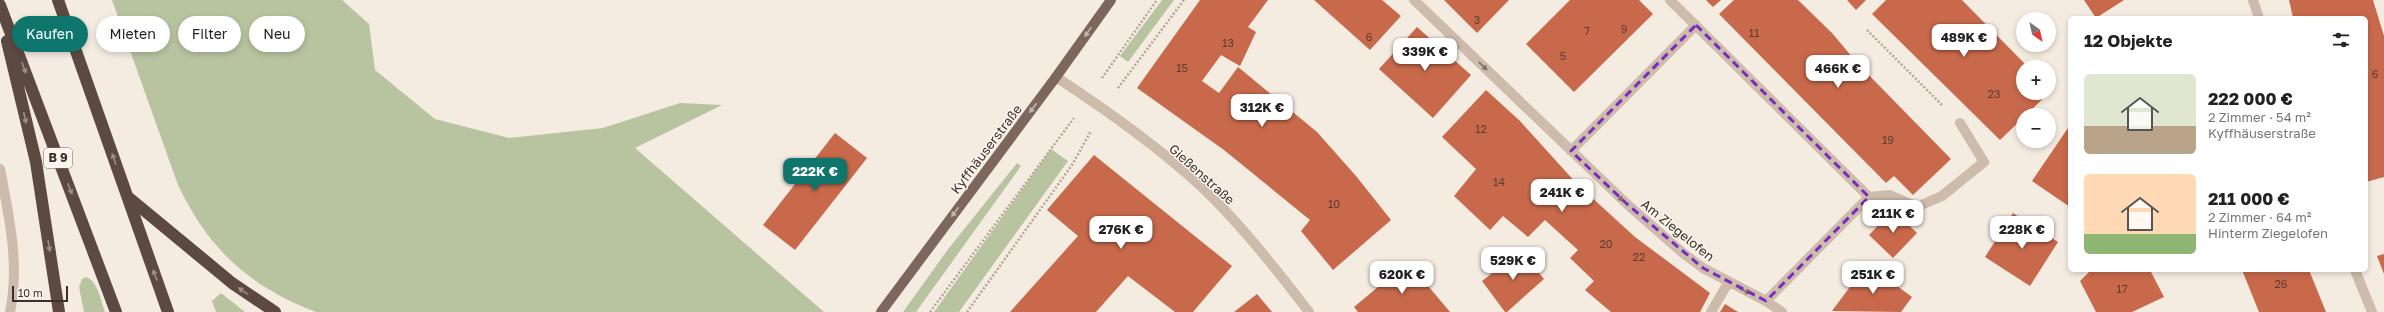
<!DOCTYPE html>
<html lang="de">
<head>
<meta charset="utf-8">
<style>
  body { margin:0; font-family:"Golos Text",sans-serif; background:#f6f6f6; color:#222; height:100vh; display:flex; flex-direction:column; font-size:15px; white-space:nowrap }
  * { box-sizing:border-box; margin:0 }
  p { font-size:13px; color:#767676 }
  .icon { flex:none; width:22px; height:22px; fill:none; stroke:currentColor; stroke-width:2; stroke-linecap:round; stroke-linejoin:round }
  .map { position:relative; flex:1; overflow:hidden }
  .sheet { position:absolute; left:2068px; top:16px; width:300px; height:256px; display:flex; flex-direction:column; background:#fff; border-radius:6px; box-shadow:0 2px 6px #0003 }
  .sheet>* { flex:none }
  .banner { position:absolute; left:12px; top:16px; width:380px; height:36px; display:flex; gap:8px }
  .needle { width:26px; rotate:146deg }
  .tools { position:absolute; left:2016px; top:12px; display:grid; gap:8px }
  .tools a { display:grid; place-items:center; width:40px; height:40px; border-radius:50%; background:#fff; box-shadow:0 2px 6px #0003; font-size:20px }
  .scale { position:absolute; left:12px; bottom:10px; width:56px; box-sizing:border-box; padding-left:4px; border:2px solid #3b302b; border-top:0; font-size:11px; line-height:14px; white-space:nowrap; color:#3b302b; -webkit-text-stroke:3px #fbf5ee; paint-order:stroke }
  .price { position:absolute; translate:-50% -34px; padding:0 9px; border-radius:8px; background:#fff; color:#222; font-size:13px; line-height:26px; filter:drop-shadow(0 1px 2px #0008) }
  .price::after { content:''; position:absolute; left:50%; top:24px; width:12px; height:9px; margin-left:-6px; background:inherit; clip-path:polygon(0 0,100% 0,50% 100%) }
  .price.current { background:#0f766e; color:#fff }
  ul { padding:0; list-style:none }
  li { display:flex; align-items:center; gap:12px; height:100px; padding:0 16px }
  li span { display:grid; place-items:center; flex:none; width:112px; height:80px; border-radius:6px; color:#555 }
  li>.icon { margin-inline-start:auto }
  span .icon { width:48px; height:48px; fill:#fffc; stroke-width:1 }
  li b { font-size:17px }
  h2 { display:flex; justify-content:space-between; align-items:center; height:48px; padding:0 16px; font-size:17px }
  .tag { padding:0 14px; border-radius:18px; background:#fff; box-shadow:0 2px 6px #0003; font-size:14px; line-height:36px }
  .tag.current { background:#0f766e; color:#fff }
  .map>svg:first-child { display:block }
  .green { fill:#b8c4a0 }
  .building { fill:#c8694b }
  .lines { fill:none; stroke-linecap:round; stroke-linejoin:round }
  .path { stroke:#b9a596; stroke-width:2.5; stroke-dasharray:2 2; stroke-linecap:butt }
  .minor { stroke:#cdbbac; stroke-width:10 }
  .major { stroke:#7d675c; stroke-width:10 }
  .highway { stroke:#5c4a42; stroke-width:12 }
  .oneway { fill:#c2b5ac }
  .oneway2 { fill:#7d6f65 }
  .oneway3 { fill:#9c8e87 }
  .marked { fill:none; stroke:#7b2cbf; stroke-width:3; stroke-dasharray:8 5; stroke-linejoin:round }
  .labels { text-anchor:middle; stroke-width:3; stroke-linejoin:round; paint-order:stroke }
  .number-label { font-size:11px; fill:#5e3e33 }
  .shield { fill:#fbf5ee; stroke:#756b66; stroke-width:1 }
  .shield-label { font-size:12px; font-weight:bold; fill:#3b302b }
  .street-label { font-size:13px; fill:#3b302b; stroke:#fbf5ee }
</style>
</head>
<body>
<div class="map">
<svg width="2384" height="312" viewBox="0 0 2384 312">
  <rect width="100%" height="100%" fill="#f4ebe1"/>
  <!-- green -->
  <path class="green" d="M112 0H342L369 24 375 70 435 119 509 138 603 128 680 103 722 105 635 148 824 312H316C249 286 209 250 178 185Z
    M1162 0H1174L1128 62 1120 56Z
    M1051 149 1068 161 959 312H934Z
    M1017 163 1021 166 916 312H903L949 248Z
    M86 277C98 281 101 301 105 312H84L79 287 82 279Z
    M221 293 245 312H216L212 301Z"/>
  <!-- building -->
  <path class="building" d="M1200 0H1268L1248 27 1256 32 1240 66 1221 55 1202 81 1219 93 1238 67 1317 132 1356 176 1391 220 1333 270 1301 231 1310 220 1224 150 1137 88Z
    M1314 0H1382L1401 16 1370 50Z
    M1444 0H1509L1477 33Z
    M1570 0H1639L1653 14 1574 92 1526 44Z
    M1706 0H1721L1713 7Z
    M1734 0H1798L1832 33 1858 64 1951 159 1913 195 1894 176 1886 183 1719 14Z
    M1847 0H1866L1856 10Z
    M1886 0H1962L2028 67H2023V93H2049V88L2052 90 2026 115H2023V118L2000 140 1872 14Z
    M2084 0H2124L2096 18Z
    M2289 0H2373L2384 36V177L2366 182V18H2293Z
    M1417 27 1471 75 1433 118 1379 69Z
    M1486 90 1520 121 1577 184 1635 237 1710 293 1700 312H1611L1585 290 1594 281 1570 258 1578 250 1545 220 1528 237 1503 216 1490 230 1454 196 1476 169 1442 137Z
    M2070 125V207L2032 181Z
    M835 133 867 158 795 250 763 225Z
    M1094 155 1232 266 1193 312H1175L1128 276 1096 312H1010L1078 236 1047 210Z
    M1893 210 1917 233 1893 258 1869 235Z
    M2013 213 2058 242 2030 286 1985 257Z
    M1521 251 1544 279 1507 312H1505L1482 281Z
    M2384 254V274L2377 256Z
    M1408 262 1450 312H1358L1354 307Z
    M1867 264 1912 297 1901 312 1832 311Z
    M2091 270H2150L2164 297 2132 312H2096L2080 281Z
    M2242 270H2309L2326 312H2259Z
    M1257 294 1272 312H1234Z
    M1725 304 1738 312H1720Z"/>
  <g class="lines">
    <!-- path -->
    <path class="path" d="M1867 30 1943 106
      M1102 78 1157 0
      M1118 88 1184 0
      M930 312 1074 118
      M967 312 1072 165 1091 131"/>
    <!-- minor -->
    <path class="minor" d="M1414 0 1627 204 1684 254 1703 268 1766 301 1782 312
      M1670 0 1869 197 1766 301
      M2253 0 2259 18
      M1056 77C1108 111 1159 147 1204 189 1243 227 1276 269 1309 312
      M1571 151 1696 25
      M0 169C9 216 20 265 10 312
      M1869 197 1890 195 1917 207 1942 196 1984 162 1960 123
      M2355 270 2372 312
      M1711 312 1728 283"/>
    <!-- major -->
    <path class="major" d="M881 312 1056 77 1111 0"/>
    <!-- highway -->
    <path class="highway" d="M58 0 168 312
      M0 5 116 312
      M7 41 36 162 59 312
      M128 197 232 283 275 312"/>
  </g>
  <!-- one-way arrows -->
  <defs><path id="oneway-solid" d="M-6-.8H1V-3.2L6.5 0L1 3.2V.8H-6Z"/></defs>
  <g class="oneway">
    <use href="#oneway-solid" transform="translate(1088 32) rotate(125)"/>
    <use href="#oneway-solid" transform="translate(1033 108) rotate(127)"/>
    <use href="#oneway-solid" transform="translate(955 212) rotate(127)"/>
  </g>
  <g class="oneway2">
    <use href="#oneway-solid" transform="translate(1483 66) rotate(44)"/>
    <use href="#oneway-solid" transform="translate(1619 197) rotate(44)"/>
    <use href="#oneway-solid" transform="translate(1745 291) rotate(26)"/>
  </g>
  <g class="oneway3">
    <use href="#oneway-solid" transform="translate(24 68) rotate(69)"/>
    <use href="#oneway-solid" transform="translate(25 118) rotate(77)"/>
    <use href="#oneway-solid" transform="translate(114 159) rotate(-109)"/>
    <use href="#oneway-solid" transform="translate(70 189) rotate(69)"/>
    <use href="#oneway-solid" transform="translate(49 246) rotate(81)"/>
    <use href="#oneway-solid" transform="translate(155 275) rotate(-110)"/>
    <use href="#oneway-solid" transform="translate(243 291) rotate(-145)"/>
  </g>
  <!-- marked area -->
  <path class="marked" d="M1696 25 1869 197 1766 301 1703 268 1627 204 1571 151Z"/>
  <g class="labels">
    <!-- number labels -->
    <g class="number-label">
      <text x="1477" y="24">3</text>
      <text x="1624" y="33">9</text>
      <text x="1587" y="35">7</text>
      <text x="1754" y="37">11</text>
      <text x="1369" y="41">6</text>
      <text x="1228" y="47">13</text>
      <text x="1563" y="60">5</text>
      <text x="1182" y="72">15</text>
      <text x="2375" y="78">6</text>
      <text x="1994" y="98">23</text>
      <text x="1481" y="133">12</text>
      <text x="1888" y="144">19</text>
      <text x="1499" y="186">14</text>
      <text x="1334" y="208">10</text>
      <text x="1606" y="248">20</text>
      <text x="1639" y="261">22</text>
      <text x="2281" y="288">26</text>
      <text x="2122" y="293">17</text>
    </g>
    <!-- shield labels -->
    <rect class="shield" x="44" y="148" width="28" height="20" rx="3"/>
    <g class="shield-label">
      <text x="58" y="162">B 9</text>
    </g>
    <!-- street labels -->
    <g class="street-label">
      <text transform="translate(986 149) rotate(-53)" y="5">Kyffhäuserstraße</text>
      <text transform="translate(1202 174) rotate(42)" y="5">Gießenstraße</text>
      <text transform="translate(1678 230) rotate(39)" y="5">Am Ziegelofen</text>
    </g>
  </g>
</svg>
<div class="tools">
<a><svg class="needle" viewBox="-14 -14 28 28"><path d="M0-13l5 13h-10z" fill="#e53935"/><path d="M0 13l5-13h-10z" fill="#767676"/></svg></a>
<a>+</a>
<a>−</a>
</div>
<div class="scale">10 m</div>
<b class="price" style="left:1964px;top:58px">489K €</b>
<b class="price" style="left:1425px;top:72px">339K €</b>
<b class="price" style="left:1838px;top:89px">466K €</b>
<b class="price" style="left:1262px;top:128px">312K €</b>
<b class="price current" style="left:815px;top:192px">222K €</b>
<b class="price" style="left:1562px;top:213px">241K €</b>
<b class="price" style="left:1893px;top:234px">211K €</b>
<b class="price" style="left:1121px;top:250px">276K €</b>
<b class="price" style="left:2022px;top:250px">228K €</b>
<b class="price" style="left:1513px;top:281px">529K €</b>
<b class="price" style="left:1402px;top:295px">620K €</b>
<b class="price" style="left:1873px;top:295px">251K €</b>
<div class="banner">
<a class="tag current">Kaufen</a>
<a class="tag">Mieten</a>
<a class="tag">Filter</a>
<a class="tag">Neu</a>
</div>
<section class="sheet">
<h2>12 Objekte<svg class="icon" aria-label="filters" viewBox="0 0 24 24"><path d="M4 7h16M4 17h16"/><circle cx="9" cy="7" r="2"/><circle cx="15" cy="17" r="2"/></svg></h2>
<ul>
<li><span style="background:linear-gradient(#dfe7d0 65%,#b9a48a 0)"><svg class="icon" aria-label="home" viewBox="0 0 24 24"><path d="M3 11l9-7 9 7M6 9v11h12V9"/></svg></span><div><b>222 000 €</b><p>2 Zimmer · 54 m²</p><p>Kyffhäuserstraße</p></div></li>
<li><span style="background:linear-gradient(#ffd9b3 75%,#8fb573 0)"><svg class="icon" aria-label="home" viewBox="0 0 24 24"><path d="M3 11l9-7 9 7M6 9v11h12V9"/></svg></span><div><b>211 000 €</b><p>2 Zimmer · 64 m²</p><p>Hinterm Ziegelofen</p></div></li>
</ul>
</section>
</div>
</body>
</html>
